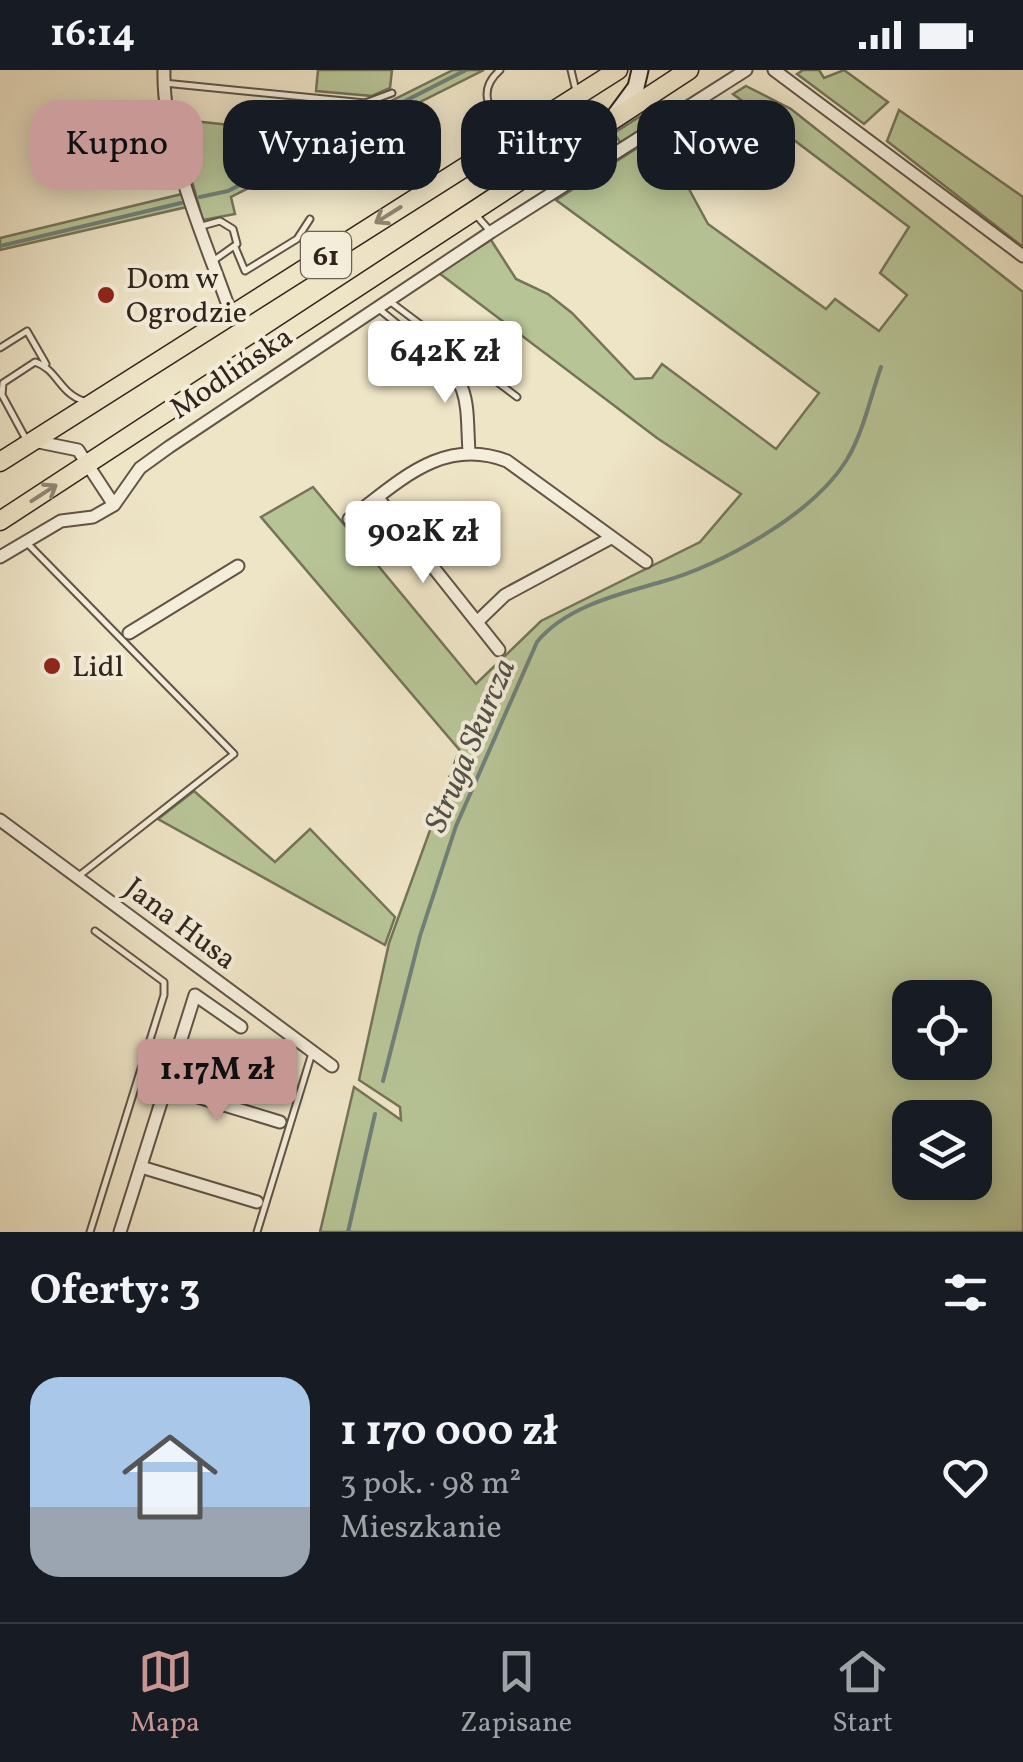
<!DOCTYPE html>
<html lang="pl">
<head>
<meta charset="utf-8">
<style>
  body { margin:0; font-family:Vollkorn,serif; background:#20242c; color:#f1f3f6; height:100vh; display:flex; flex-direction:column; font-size:38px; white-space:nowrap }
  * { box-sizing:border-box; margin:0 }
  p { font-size:32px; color:#9ea1a6 }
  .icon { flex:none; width:55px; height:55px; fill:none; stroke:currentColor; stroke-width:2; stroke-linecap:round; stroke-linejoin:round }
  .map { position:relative; height:1162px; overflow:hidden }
  .panel { display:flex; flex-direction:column; background:#171b24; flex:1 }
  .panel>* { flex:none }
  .top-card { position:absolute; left:30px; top:30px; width:965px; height:90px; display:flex; gap:20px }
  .tools { position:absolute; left:892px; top:910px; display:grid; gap:20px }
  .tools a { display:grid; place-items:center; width:100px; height:100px; border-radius:20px; background:#171b24; box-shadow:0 5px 25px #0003; font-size:50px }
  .price { position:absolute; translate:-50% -85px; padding:0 22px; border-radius:10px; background:#fff; color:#222; font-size:32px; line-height:65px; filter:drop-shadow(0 2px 5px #0008) }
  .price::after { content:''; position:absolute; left:50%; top:60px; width:30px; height:22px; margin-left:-15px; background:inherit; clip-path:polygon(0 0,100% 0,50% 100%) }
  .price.selected { background:#c59692; color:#111 }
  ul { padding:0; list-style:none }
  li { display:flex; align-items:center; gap:30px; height:250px; padding:0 30px }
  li+li { border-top:2px solid #363941 }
  li span { display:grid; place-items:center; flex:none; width:280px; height:200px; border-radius:30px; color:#555 }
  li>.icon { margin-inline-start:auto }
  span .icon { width:120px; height:120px; fill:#fffc; stroke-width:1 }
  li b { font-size:42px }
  h2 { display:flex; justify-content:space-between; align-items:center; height:120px; padding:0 30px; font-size:42px }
  .pill { padding:0 35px; border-radius:30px; background:#171b24; box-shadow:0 5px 25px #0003; font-size:35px; line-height:90px }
  .pill.selected { background:#c59692; color:#111 }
  .status { display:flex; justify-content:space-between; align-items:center; height:70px; padding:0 50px; background:#171b24; direction:ltr }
  .status svg { height:28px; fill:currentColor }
  .tabs { display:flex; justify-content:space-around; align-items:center; height:140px; border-top:2px solid #363941; background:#171b24; font-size:28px; color:#9ea1a6 }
  .tabs a { display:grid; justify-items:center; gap:5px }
  .tabs .selected { color:#c59692 }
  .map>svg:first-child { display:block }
  .green { fill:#b7c496; stroke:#747459; stroke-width:2.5; fill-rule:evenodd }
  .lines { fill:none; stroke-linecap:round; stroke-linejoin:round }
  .stream { stroke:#70807a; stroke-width:4 }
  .lane-casing { stroke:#615446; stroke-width:9 }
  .street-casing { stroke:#615446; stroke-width:15 }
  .secondary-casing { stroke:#32241c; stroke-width:19 }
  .primary-casing { stroke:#32241c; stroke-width:21 }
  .lane { stroke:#f4edda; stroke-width:5 }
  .street { stroke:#f4edda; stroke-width:11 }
  .secondary { stroke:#f4edda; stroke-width:15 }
  .primary { stroke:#eee4c6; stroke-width:18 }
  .oneway { stroke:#908471 }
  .poi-dot { fill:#8f2418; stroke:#f4edda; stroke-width:4 }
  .labels { text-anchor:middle; stroke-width:8; stroke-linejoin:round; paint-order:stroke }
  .shield { fill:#f4edda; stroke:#6c6055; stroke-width:2.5 }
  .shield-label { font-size:28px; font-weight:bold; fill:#32241c }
  .poi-label { font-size:30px; fill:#32241c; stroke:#f4edda; text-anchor:start }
  .street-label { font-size:30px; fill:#32241c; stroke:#f4edda }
  .water-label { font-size:32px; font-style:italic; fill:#51524b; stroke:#f4edda }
</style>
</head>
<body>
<div class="status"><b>16:14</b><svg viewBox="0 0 49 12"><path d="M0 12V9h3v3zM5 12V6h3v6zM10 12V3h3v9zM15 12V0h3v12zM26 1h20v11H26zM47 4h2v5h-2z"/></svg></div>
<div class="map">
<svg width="1023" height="1162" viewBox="0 0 1023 1162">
  <rect width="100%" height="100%" fill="#eee4c6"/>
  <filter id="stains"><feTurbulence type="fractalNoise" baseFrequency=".002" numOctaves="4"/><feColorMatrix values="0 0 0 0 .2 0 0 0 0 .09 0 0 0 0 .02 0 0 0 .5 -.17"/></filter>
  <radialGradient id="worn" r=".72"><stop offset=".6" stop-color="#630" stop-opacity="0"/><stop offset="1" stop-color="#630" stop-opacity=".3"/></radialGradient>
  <!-- green -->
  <path class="green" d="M318 0H392L390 18 372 26 316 21Z
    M453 0H484L231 127 235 144 203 150 174 49 323 65Z
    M803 0H819L824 8 844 0 888 32 864 54 797 4Z
    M746 16 791 39 1023 222V1162H320L354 1017 401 1050 400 1037 359 1010 389 873 457 686 468 690 261 447 313 417 476 614 541 551 700 472 741 424 657 368 439 203 491 170 516 209 548 224 572 243 635 309 652 308 662 294 776 379 819 323 556 130 659 64 708 154 826 239 835 229 879 261 907 225 880 203 909 157 733 24ZM910 928H975V992H910ZM910 1048H975V1112H910Z
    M899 40 1023 127V177L887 71Z
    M647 42 654 52 621 74 614 63Z
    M186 123 191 136 0 180V168Z
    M194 721 275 792 310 759 395 847 385 875 158 749Z"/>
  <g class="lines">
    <!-- stream -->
    <path class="stream" d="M200 127 228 121 466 0
      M0 176 181 133
      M383 1011 420 866 456 756 537 572C565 537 619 524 661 512 721 495 812 445 846 391 863 364 870 328 881 297
      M348 1162 375 1044"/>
    <defs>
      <path id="lane" d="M500 0C475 22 490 46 513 61
        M571 0 576 21
        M164 13 365 33 392 23
        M476 145 491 162
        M202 156 220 151 233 159 237 174 213 191
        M235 177 245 201 297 169 310 149
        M392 233 517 327
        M379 239 433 283
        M0 278 27 261 46 294
        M27 371 2 325 3 313 35 292C57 299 60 324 84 331
        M26 472 234 684 80 805
        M90 1162 164 925V912L95 861
        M257 1162 312 983"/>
      <path id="street" d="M164 0C162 77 206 171 231 244
        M774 0 1023 186
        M433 283C472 313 466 336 469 382
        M34 371 78 380 114 435
        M378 428 499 580
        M349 449C399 412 442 366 507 391L646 492
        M0 487 61 451 93 447 114 435 140 398 169 377 491 162 746 0
        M478 551 505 525 611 468
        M129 563 238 496
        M0 750 332 996
        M165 1017 280 1052
        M141 1097 257 1132
        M120 1162 195 925 241 957"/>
      <path id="secondary" d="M616 44 636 17 640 0"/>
      <path id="primary" d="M0 392 618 0
        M0 451 689 0"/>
    </defs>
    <!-- lane casing -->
    <use href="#lane" class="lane-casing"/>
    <!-- street casing -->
    <use href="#street" class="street-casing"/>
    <!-- secondary casing -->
    <use href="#secondary" class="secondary-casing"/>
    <!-- primary casing -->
    <use href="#primary" class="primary-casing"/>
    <!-- lane -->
    <use href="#lane" class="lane"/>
    <!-- street -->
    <use href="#street" class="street"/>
    <!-- secondary -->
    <use href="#secondary" class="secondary"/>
    <!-- primary -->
    <use href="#primary" class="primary"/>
  </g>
  <!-- one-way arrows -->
  <defs><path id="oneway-shaft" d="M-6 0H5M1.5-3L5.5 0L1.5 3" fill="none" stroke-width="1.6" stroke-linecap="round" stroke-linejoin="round" transform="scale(2.5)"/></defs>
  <g class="oneway">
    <use href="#oneway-shaft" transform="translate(388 145) rotate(148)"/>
    <use href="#oneway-shaft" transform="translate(44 423) rotate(-33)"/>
  </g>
  <!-- markers -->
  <g class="poi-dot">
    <circle cx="106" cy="225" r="10"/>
    <circle cx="52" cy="596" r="10"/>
  </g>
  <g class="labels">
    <!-- shield labels -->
    <rect class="shield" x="301" y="162" width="50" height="46" rx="8"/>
    <g class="shield-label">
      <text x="326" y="195">61</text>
    </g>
    <!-- poi labels -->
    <g class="poi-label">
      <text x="126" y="218">Dom w<tspan x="126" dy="34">Ogrodzie</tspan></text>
      <text x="72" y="606">Lidl</text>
    </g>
    <!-- street labels -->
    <g class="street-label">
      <text transform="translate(231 302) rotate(-34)" y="10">Modlińska</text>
      <text transform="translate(181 853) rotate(37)" y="10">Jana Husa</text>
    </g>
    <!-- water labels -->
    <g class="water-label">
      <text transform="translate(469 675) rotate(-67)" y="11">Struga Skurcza</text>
    </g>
  </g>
  <rect width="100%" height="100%" filter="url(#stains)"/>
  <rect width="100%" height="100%" fill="url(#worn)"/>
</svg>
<div class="tools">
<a><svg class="icon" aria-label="locate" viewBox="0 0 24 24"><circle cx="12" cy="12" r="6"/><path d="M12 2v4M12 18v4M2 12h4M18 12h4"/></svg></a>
<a><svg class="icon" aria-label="layers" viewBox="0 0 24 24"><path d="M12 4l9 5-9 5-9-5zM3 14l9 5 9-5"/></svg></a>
</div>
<b class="price" style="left:445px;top:336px">642K zł</b>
<b class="price" style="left:423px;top:516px">902K zł</b>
<b class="price selected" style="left:217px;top:1054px">1.17M zł</b>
<div class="top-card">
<a class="pill selected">Kupno</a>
<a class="pill">Wynajem</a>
<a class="pill">Filtry</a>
<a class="pill">Nowe</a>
</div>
</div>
<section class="panel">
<h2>Oferty: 3<svg class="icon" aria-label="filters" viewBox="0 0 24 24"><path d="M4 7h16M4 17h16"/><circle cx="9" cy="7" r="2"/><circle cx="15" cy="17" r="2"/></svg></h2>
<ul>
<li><span style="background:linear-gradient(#a9c7e8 65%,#9aa5b1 0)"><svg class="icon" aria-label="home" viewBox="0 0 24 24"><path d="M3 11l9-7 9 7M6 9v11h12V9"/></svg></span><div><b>1 170 000 zł</b><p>3 pok. · 98 m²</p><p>Mieszkanie</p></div><svg class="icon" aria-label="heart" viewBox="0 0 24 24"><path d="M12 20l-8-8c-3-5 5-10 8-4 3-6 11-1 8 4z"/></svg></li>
</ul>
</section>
<nav class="tabs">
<a class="selected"><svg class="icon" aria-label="map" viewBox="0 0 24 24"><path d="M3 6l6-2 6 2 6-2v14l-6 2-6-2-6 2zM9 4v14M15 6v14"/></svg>Mapa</a>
<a><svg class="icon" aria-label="saved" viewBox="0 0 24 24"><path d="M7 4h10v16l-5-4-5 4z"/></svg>Zapisane</a>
<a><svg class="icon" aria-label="home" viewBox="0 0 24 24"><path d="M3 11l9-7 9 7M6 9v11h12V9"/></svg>Start</a>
</nav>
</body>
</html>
